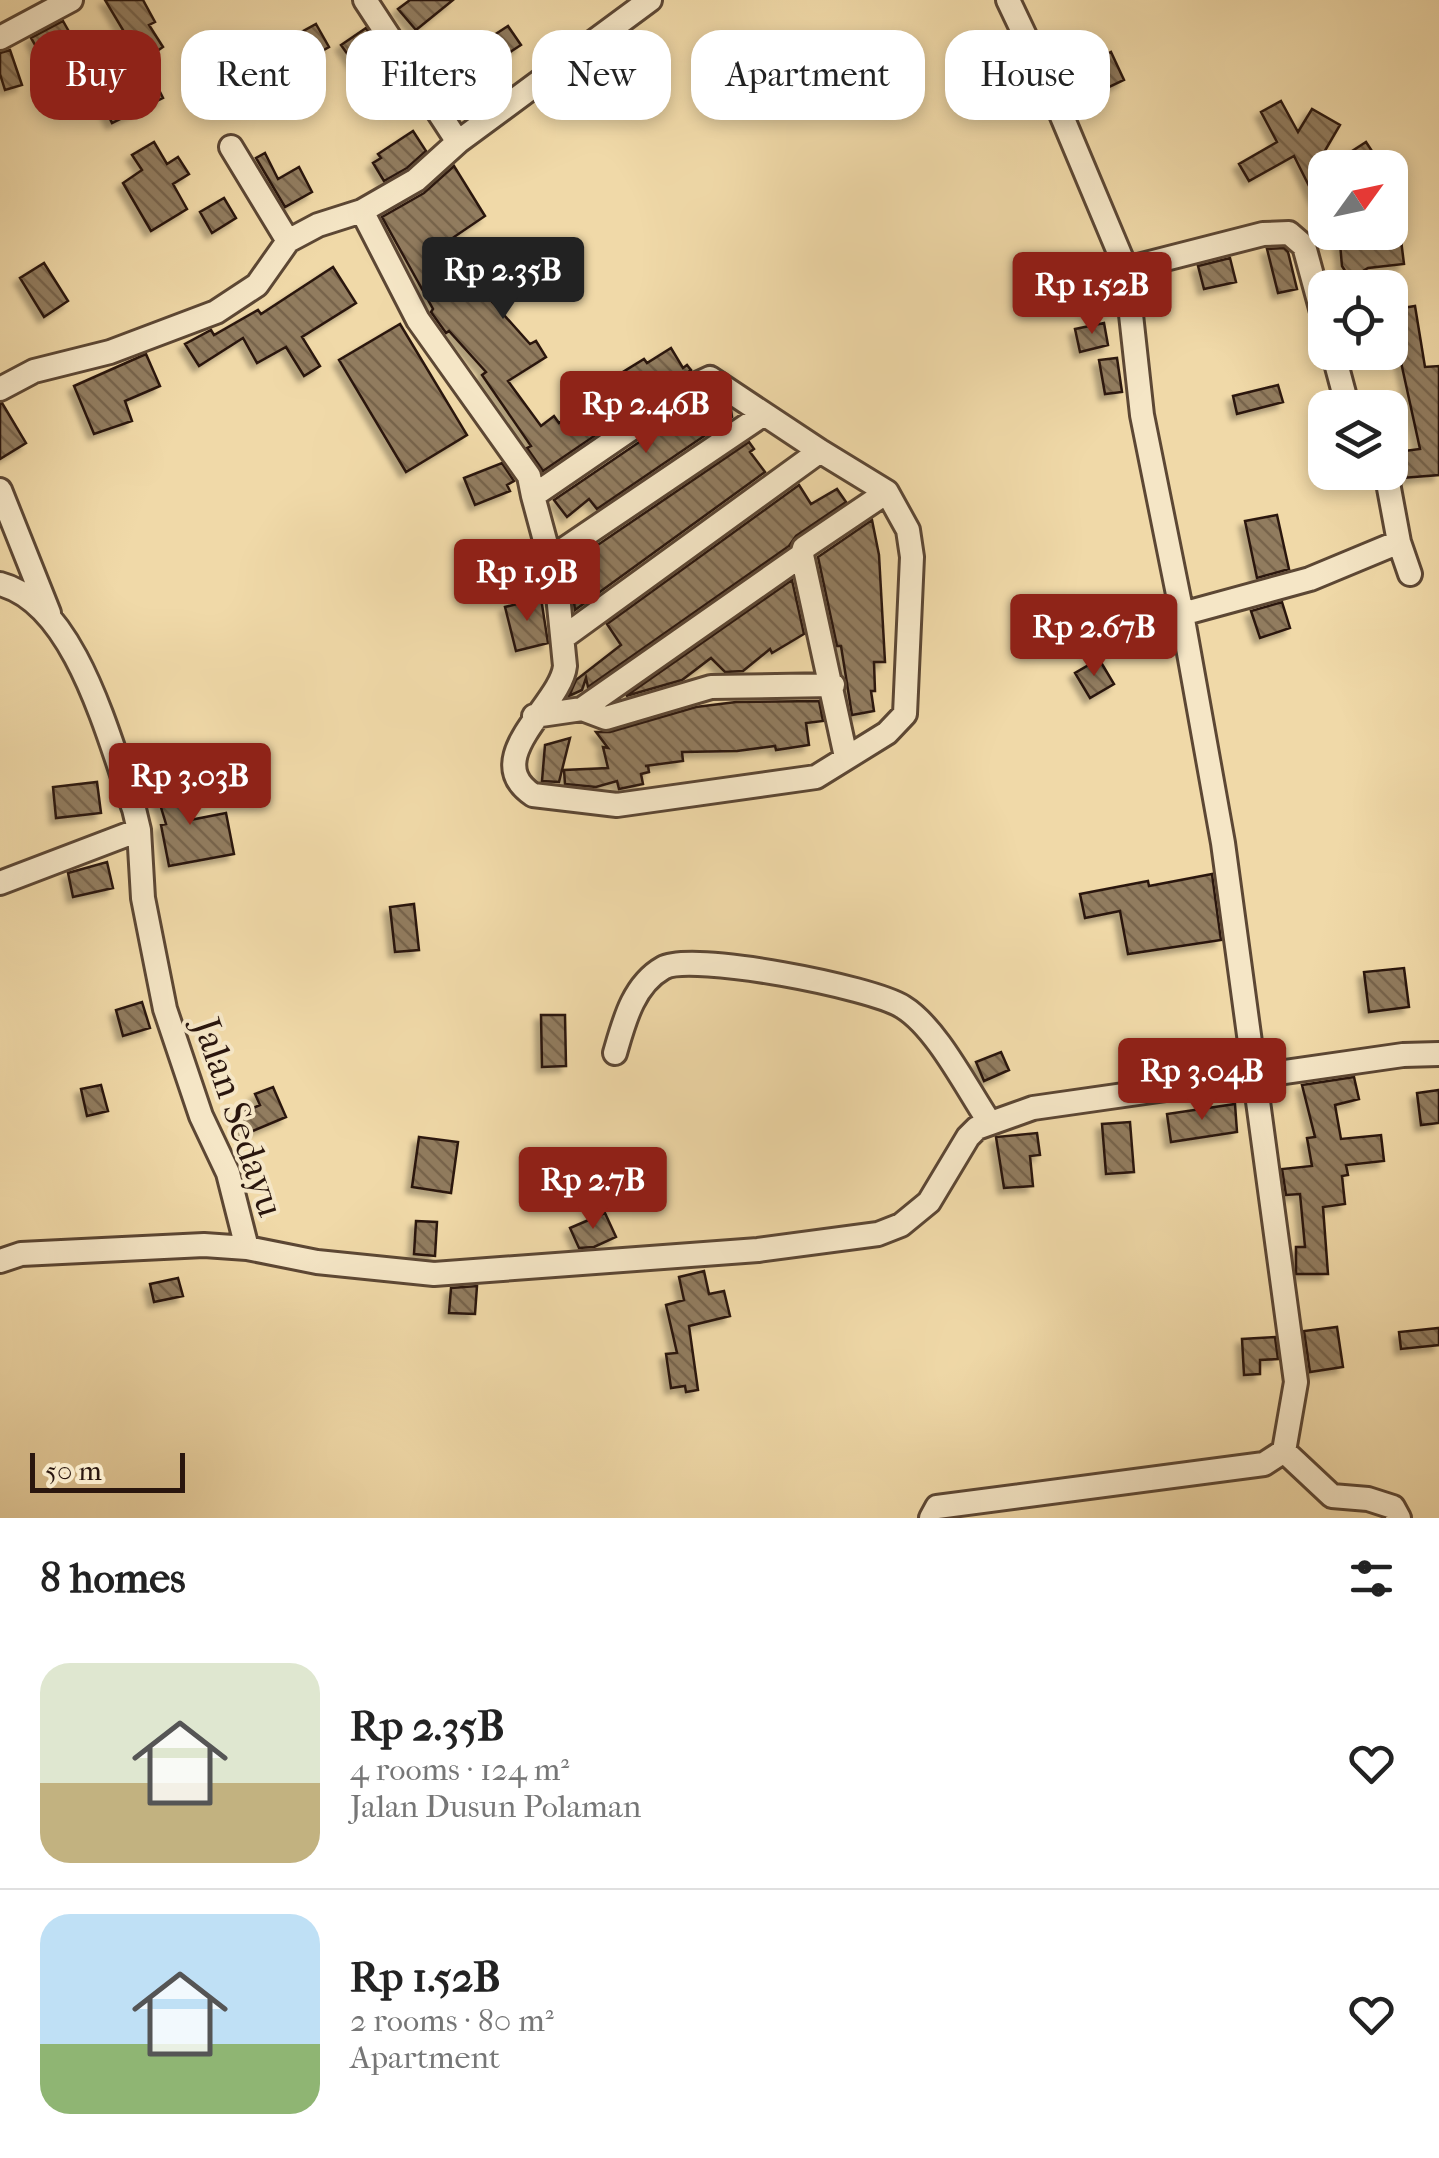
<!DOCTYPE html>
<html lang="en">
<head>
<meta charset="utf-8">
<style>
  body { margin:0; font-family:"IM FELL French Canon",serif; background:#f2f2f2; color:#222; height:100vh; display:flex; flex-direction:column; font-size:38px; white-space:nowrap }
  * { box-sizing:border-box; margin:0 }
  p { font-size:32px; color:#767676 }
  .icon { flex:none; width:55px; height:55px; fill:none; stroke:currentColor; stroke-width:2; stroke-linecap:round; stroke-linejoin:round }
  .map { position:relative; height:1518px; overflow:hidden }
  .drawer { display:flex; flex-direction:column; background:#fff; flex:1 }
  .drawer>* { flex:none }
  .banner { position:absolute; left:30px; top:30px; width:1380px; height:90px; display:flex; gap:20px }
  .needle { width:65px; rotate:57deg }
  .fabs { position:absolute; left:1308px; top:150px; display:grid; gap:20px }
  .fabs a { display:grid; place-items:center; width:100px; height:100px; border-radius:20px; background:#fff; box-shadow:0 5px 15px #0003; font-size:50px }
  .scale { position:absolute; left:30px; bottom:25px; width:155px; box-sizing:border-box; padding-left:10px; border:5px solid #2a160e; border-top:0; font-size:28px; line-height:35px; white-space:nowrap; color:#2a160e; -webkit-text-stroke:8px #f5e6c6; paint-order:stroke }
  .price { position:absolute; translate:-50% -85px; padding:0 22px; border-radius:10px; background:#8f2418; color:#fff; font-size:32px; line-height:65px; filter:drop-shadow(0 2px 5px #0008) }
  .price::after { content:''; position:absolute; left:50%; top:60px; width:30px; height:22px; margin-left:-15px; background:inherit; clip-path:polygon(0 0,100% 0,50% 100%) }
  .price.on { background:#222; color:#fff }
  ul { padding:0; list-style:none }
  li { display:flex; align-items:center; gap:30px; height:250px; padding:0 40px }
  li+li { border-top:2px solid #e0e0e0 }
  li span { display:grid; place-items:center; flex:none; width:280px; height:200px; border-radius:30px; color:#555 }
  li>.icon { margin-inline-start:auto }
  span .icon { width:120px; height:120px; fill:#fffc; stroke-width:1 }
  li b { font-size:42px }
  h2 { display:flex; justify-content:space-between; align-items:center; height:120px; padding:0 40px; font-size:42px }
  .pill { padding:0 35px; border-radius:30px; background:#fff; box-shadow:0 5px 15px #0003; font-size:35px; line-height:90px }
  .pill.on { background:#8f2418; color:#fff }
  .map>svg:first-child { display:block }
  .building { fill:url(#building-back-hatch); stroke:#2a160e; stroke-width:2.5; filter:url(#shadow) }
  .lines { fill:none; stroke-linecap:round; stroke-linejoin:round }
  .minor-casing { stroke:#5c4734; stroke-width:28 }
  .minor { stroke:#f5e6c6; stroke-width:22 }
  .labels { text-anchor:middle; stroke-width:8; stroke-linejoin:round; paint-order:stroke }
  .street-label { font-size:38px; fill:#2a160e; stroke:#f5e6c6 }
</style>
</head>
<body>
<div class="map">
<svg width="1439" height="1518" viewBox="0 0 1439 1518">
  <defs>
    <pattern id="building-back-hatch" width="6" height="6" patternUnits="userSpaceOnUse" patternTransform="scale(2.5)"><rect width="6" height="6" fill="#917b5e"/><path d="M-1 5l2 2M0 0l6 6M5-1l2 2" fill="none" stroke="#77644c"/></pattern>
    <filter id="shadow"><feDropShadow dx="-5.5" dy="5.5" stdDeviation="2.5" flood-color="#0004"/></filter>
  </defs>
  <rect width="100%" height="100%" fill="#f0d9a8"/>
  <filter id="stains"><feTurbulence type="fractalNoise" baseFrequency=".002" numOctaves="4"/><feColorMatrix values="0 0 0 0 .2 0 0 0 0 .09 0 0 0 0 .02 0 0 0 .5 -.17"/></filter>
  <radialGradient id="worn" r=".72"><stop offset=".6" stop-color="#630" stop-opacity="0"/><stop offset="1" stop-color="#630" stop-opacity=".3"/></radialGradient>
  <!-- building -->
  <path class="building" d="M105 0H143L155 22 149 25 163 47 144 60 163 98 112 123 90 78 130 59 121 45 129 40Z
    M410 0H453L416 30 398 9Z
    M63 21 88 65 57 83 31 38Z
    M316 24 329 47 262 85 249 61Z
    M508 26 521 45 481 71 468 52Z
    M366 28 380 50 356 66 341 45Z
    M10 50 22 85 5 90 0 74V53Z
    M1111 52 1124 80 1073 104 1061 76Z
    M1281 101 1298 132 1312 109 1340 125 1309 178 1325 168V218L1294 156 1249 181 1239 164 1277 142 1261 112Z
    M413 131 426 151 407 168 384 181 373 163 381 158 378 154Z
    M154 142 167 164 178 157 189 174 173 184 187 209 151 231 123 183 142 170 132 155Z
    M1366 142 1383 168H1326Z
    M265 153 278 179 299 167 312 192 285 207 256 158Z
    M454 166 485 216 454 237 475 271 486 261 504 281 487 296 530 344 536 341 546 357 508 381 541 426 554 416 559 423 627 378 623 372 644 359 647 363 671 348 683 368 687 365 691 370 543 471 527 448 531 446 482 375 486 372 449 331 446 333 431 312 433 309 382 217 424 193Z
    M224 198 236 218 212 233 200 212Z
    M1339 232H1400L1404 264 1368 268 1350 279 1342 266Z
    M1284 248 1288 252 1297 289 1278 293 1267 249Z
    M1230 258 1236 282 1204 289 1198 266Z
    M44 263 68 301 44 317 20 278Z
    M333 267 356 303 302 337 320 366 304 376 286 347 257 363 243 338 199 366 185 344 211 330 214 335 258 310 261 314Z
    M1415 306 1425 367 1439 366V475L1402 478 1396 452 1420 449 1399 353 1390 354V310Z
    M1104 323 1108 345 1080 352 1075 329Z
    M400 324 467 435 406 472 339 360Z
    M146 354 160 386 125 401 132 421 94 434 74 386Z
    M1117 358 1122 392 1105 394 1099 360Z
    M1278 385 1283 402 1237 414 1233 396Z
    M707 396 712 403 715 399 731 410 732 417 597 509 589 499 567 517 554 500Z
    M2 403 26 443 0 459V404Z
    M749 442 754 449 750 452 765 472 575 610 571 580 582 574 574 561Z
    M502 463 514 481 507 485 510 491 475 505 464 478Z
    M799 485 811 504 837 489 846 502 796 536 789 546 588 687 586 678 582 690 569 696 576 680 621 645 607 624Z
    M1277 515 1289 569 1257 578 1245 521Z
    M872 520 879 555 885 662H874L875 691H871L874 711 852 715 841 646H837L818 557Z
    M792 580 804 634 772 653 770 649 743 671 725 672 711 658 682 680 626 696Z
    M541 598 548 643 516 651 505 607Z
    M1282 602 1290 628 1260 638 1251 611Z
    M1099 659 1114 684 1090 698 1075 673Z
    M819 701 823 721 806 723 809 745 776 750 775 746 737 751 682 752 683 761 645 766H648L649 772 641 774 643 784 619 789 617 781 596 787 565 784 564 770 608 768 603 747 608 748 596 732H610L696 707 736 702Z
    M570 738 559 782 542 781 545 745Z
    M177 774 190 820 226 813 234 854 169 866 161 825 166 824 153 781Z
    M97 782 101 813 56 818 53 787Z
    M107 862 113 888 73 897 68 873Z
    M1212 874 1221 940 1128 954 1120 911 1085 918 1080 894 1148 881 1149 886Z
    M414 904 419 950 395 952 390 907Z
    M1404 968 1409 1007 1369 1012 1364 972Z
    M142 1002 150 1028 123 1036 116 1010Z
    M541 1015H565L566 1066 542 1067Z
    M1001 1052 1009 1070 984 1081 976 1062Z
    M1354 1077 1359 1099 1335 1105 1341 1139 1381 1135 1384 1161 1346 1165 1348 1175 1342 1176 1345 1204 1323 1207 1328 1274H1296V1247H1305L1300 1194 1286 1195 1282 1169 1312 1166 1307 1138 1315 1137 1302 1085Z
    M101 1085 108 1111 87 1116 81 1089Z
    M273 1087 286 1117 243 1135 235 1116 260 1105 255 1094Z
    M1439 1090V1123L1421 1125 1417 1093Z
    M1235 1104 1237 1132 1171 1142 1167 1114Z
    M1130 1122 1134 1172 1106 1174 1102 1124Z
    M1037 1133 1040 1155 1030 1156 1033 1186 1004 1188 996 1137Z
    M419 1137 458 1142 451 1193 412 1187Z
    M605 1213 616 1237 594 1247 579 1248 570 1228Z
    M416 1221 437 1222 435 1256 414 1254Z
    M704 1271 709 1294 724 1291 730 1316 689 1326 698 1390 686 1392 685 1386 671 1388 666 1354 677 1353 666 1305 684 1300 679 1277Z
    M178 1278 183 1296 154 1302 150 1284Z
    M477 1286 475 1314 449 1313 451 1288Z
    M1337 1327 1343 1367 1310 1372 1304 1331Z
    M1439 1328V1345L1401 1349 1399 1332Z
    M1275 1337 1278 1359 1260 1360V1374L1244 1375 1242 1339Z"/>
  <g class="lines">
    <defs>
      <path id="minor" d="M0 38 71 0
        M458 142 650 0
        M231 147 288 241
        M362 211 416 180 458 142 365 0
        M1126 269 1263 234 1289 233 1304 246 1325 323
        M1333 352 1348 408
        M0 389 34 371 110 352 216 312 257 285 288 241 318 225 362 211 418 320 529 476 533 496 695 385 710 378 820 451 887 492 908 530 912 557 905 714 887 733 816 777 617 805 533 795C478 758 561 705 565 666L557 585 533 496
        M1386 472 1399 542 1410 574
        M0 490 49 613
        M551 558 764 414
        M0 584C77 604 109 742 134 809L139 830 143 898 165 1009 201 1116 228 1173 247 1248 317 1262 434 1274 758 1250 878 1234 901 1225 929 1202 968 1137 977 1128 1033 1108 1403 1055 1439 1054
        M1182 614 1310 579 1399 542
        M564 637 820 451
        M582 709 802 555
        M534 716 582 709 606 718 711 687 833 685
        M846 757 802 555 804 548 887 492
        M0 883 139 830
        M615 1053C624 1022 633 985 663 968 692 952 872 987 903 1007 937 1028 967 1089 990 1123
        M0 1261 21 1254 204 1245 247 1248
        M1284 1451 1332 1496 1368 1499 1393 1507 1399 1518
        M931 1518 937 1507 1264 1464 1284 1451 1296 1382 1223 843 1182 614 1142 415 1126 269 1053 95 1008 0"/>
    </defs>
    <!-- minor casing -->
    <use href="#minor" class="minor-casing"/>
    <!-- minor -->
    <use href="#minor" class="minor"/>
  </g>
  <g class="labels">
    <!-- street labels -->
    <g class="street-label">
      <text transform="translate(239 1117) rotate(71)" y="13">Jalan Sedayu</text>
    </g>
  </g>
  <rect width="100%" height="100%" filter="url(#stains)"/>
  <rect width="100%" height="100%" fill="url(#worn)"/>
</svg>
<div class="fabs">
<a><svg class="needle" viewBox="-14 -14 28 28"><path d="M0-13l5 13h-10z" fill="#e53935"/><path d="M0 13l5-13h-10z" fill="#767676"/></svg></a>
<a><svg class="icon" aria-label="locate" viewBox="0 0 24 24"><circle cx="12" cy="12" r="6"/><path d="M12 2v4M12 18v4M2 12h4M18 12h4"/></svg></a>
<a><svg class="icon" aria-label="layers" viewBox="0 0 24 24"><path d="M12 4l9 5-9 5-9-5zM3 14l9 5 9-5"/></svg></a>
</div>
<div class="scale">50 m</div>
<b class="price on" style="left:503px;top:322px">Rp 2.35B</b>
<b class="price" style="left:1092px;top:337px">Rp 1.52B</b>
<b class="price" style="left:646px;top:456px">Rp 2.46B</b>
<b class="price" style="left:527px;top:624px">Rp 1.9B</b>
<b class="price" style="left:1094px;top:679px">Rp 2.67B</b>
<b class="price" style="left:190px;top:828px">Rp 3.03B</b>
<b class="price" style="left:1202px;top:1123px">Rp 3.04B</b>
<b class="price" style="left:593px;top:1232px">Rp 2.7B</b>
<div class="banner">
<a class="pill on">Buy</a>
<a class="pill">Rent</a>
<a class="pill">Filters</a>
<a class="pill">New</a>
<a class="pill">Apartment</a>
<a class="pill">House</a>
</div>
</div>
<section class="drawer">
<h2>8 homes<svg class="icon" aria-label="filters" viewBox="0 0 24 24"><path d="M4 7h16M4 17h16"/><circle cx="9" cy="7" r="2"/><circle cx="15" cy="17" r="2"/></svg></h2>
<ul>
<li><span style="background:linear-gradient(#dfe7d0 60%,#c2b280 0)"><svg class="icon" aria-label="home" viewBox="0 0 24 24"><path d="M3 11l9-7 9 7M6 9v11h12V9"/></svg></span><div><b>Rp 2.35B</b><p>4 rooms · 124 m²</p><p>Jalan Dusun Polaman</p></div><svg class="icon" aria-label="heart" viewBox="0 0 24 24"><path d="M12 20l-8-8c-3-5 5-10 8-4 3-6 11-1 8 4z"/></svg></li>
<li><span style="background:linear-gradient(#bfe0f5 65%,#8fb573 0)"><svg class="icon" aria-label="home" viewBox="0 0 24 24"><path d="M3 11l9-7 9 7M6 9v11h12V9"/></svg></span><div><b>Rp 1.52B</b><p>2 rooms · 80 m²</p><p>Apartment</p></div><svg class="icon" aria-label="heart" viewBox="0 0 24 24"><path d="M12 20l-8-8c-3-5 5-10 8-4 3-6 11-1 8 4z"/></svg></li>
</ul>
</section>
</body>
</html>
